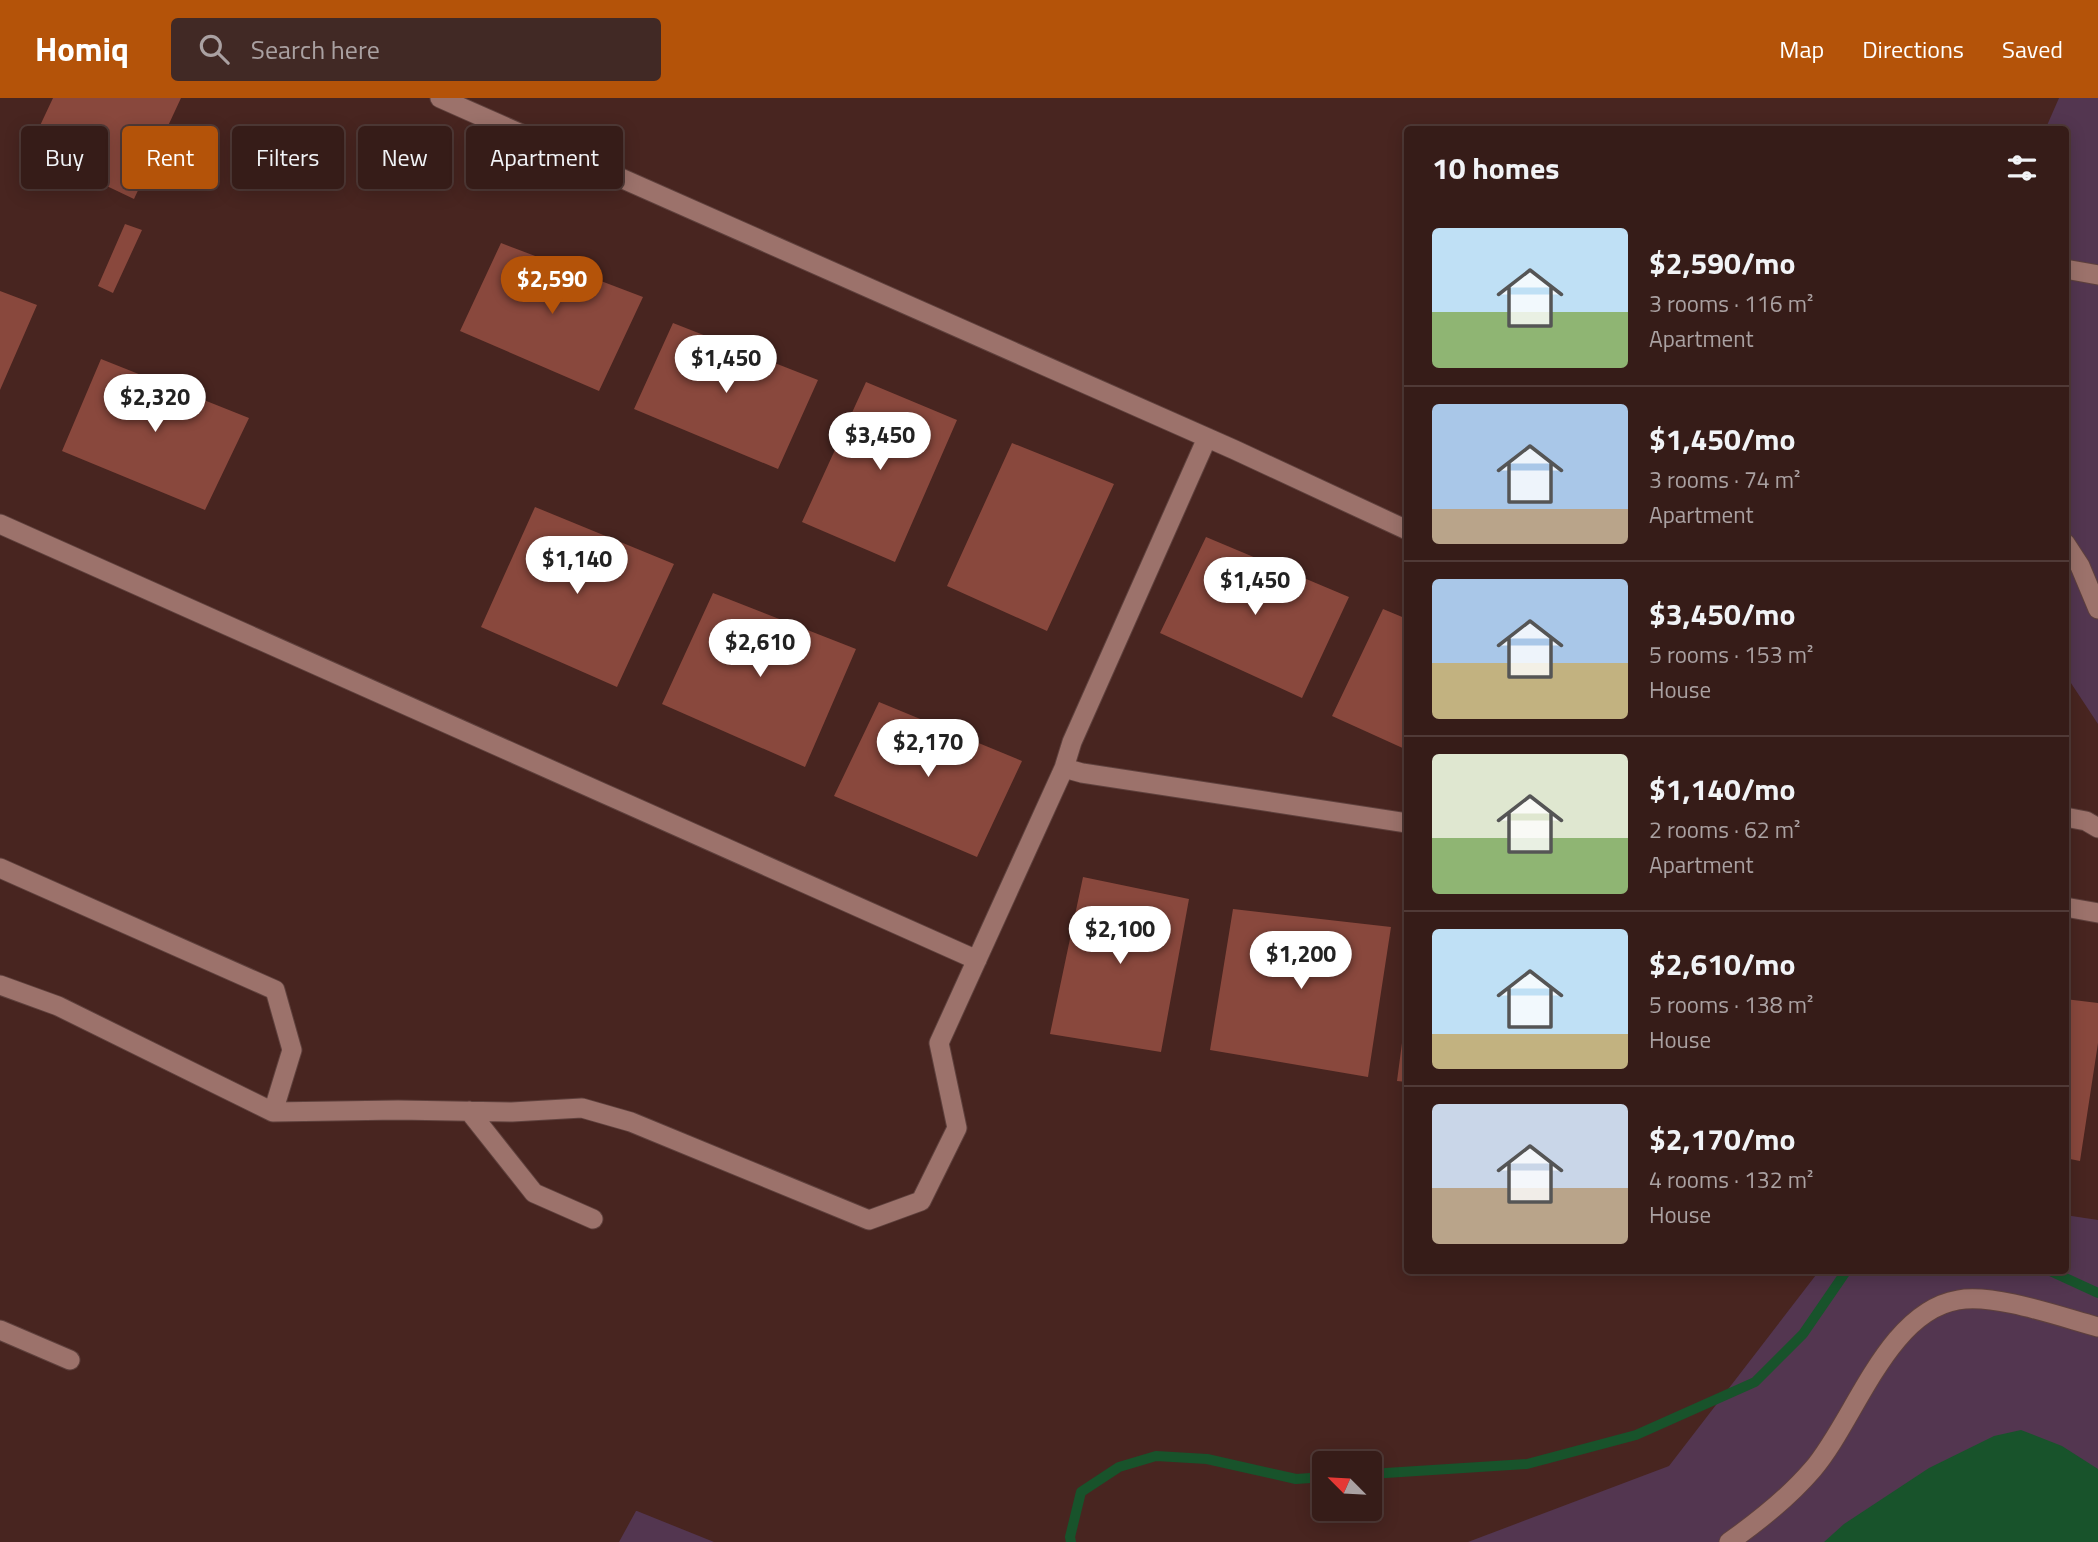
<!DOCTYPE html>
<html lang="en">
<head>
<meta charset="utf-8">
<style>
  body { margin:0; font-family:"Titillium Web",sans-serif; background:#412925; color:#f1f3f6; height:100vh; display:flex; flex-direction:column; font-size:26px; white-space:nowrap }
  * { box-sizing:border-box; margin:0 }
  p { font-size:23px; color:#aaa1a2 }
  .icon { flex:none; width:38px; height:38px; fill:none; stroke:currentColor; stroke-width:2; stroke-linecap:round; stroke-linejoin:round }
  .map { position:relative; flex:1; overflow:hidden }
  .panel { position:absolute; left:1404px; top:28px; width:665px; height:1148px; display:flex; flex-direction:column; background:#361c18; border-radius:7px; box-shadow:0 4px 18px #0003,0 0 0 2px #503a37 }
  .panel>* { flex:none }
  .guide { position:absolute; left:21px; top:28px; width:665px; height:63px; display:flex; gap:14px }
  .needle { width:46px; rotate:294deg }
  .buttons { position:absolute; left:1312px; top:1353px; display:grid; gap:14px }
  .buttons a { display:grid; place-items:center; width:70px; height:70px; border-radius:7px; background:#361c18; box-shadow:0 4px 18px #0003,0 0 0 2px #503a37; font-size:35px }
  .price { position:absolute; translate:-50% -60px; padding:0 16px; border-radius:24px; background:#fff; color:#222; font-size:23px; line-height:46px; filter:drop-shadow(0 2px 4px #0008) }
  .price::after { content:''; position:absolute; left:50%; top:42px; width:21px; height:16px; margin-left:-10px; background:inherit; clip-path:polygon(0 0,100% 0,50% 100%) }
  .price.active { background:#b45309; color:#fff }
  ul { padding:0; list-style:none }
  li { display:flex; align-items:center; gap:21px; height:175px; padding:0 28px }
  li+li { border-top:2px solid #503a37 }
  li span { display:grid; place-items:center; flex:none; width:196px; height:140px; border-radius:7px; color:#555 }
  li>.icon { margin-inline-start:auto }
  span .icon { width:84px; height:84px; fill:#fffc; stroke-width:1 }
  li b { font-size:30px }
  h2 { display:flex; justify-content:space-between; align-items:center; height:84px; padding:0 28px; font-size:30px }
  .tag { padding:0 24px; border-radius:7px; background:#361c18; box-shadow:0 4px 18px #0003,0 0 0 2px #503a37; font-size:24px; line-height:63px }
  .tag.active { background:#b45309; color:#fff }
  header { display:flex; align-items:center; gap:42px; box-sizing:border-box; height:98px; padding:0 35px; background:#b45309; color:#fff }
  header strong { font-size:33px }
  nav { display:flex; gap:38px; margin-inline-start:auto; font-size:24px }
  .search { width:490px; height:63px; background:#412925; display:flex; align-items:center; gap:18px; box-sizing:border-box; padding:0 24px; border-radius:7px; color:#aaa1a2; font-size:26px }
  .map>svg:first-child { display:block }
  .green { fill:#533650 }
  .water { fill:#18532b }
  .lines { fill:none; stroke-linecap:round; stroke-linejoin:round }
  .stream { stroke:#18532b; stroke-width:10 }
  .building { fill:#89483d }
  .service-casing { stroke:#5f413d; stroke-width:21 }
  .service { stroke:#9c726b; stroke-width:19 }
</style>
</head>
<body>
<header>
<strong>Homiq</strong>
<div class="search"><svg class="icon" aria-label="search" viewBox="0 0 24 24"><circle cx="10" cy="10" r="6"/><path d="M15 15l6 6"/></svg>Search here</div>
<nav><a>Map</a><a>Directions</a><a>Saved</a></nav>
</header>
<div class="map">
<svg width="2098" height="1444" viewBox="0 0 2098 1444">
  <rect width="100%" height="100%" fill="#482520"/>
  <!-- green -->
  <path class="green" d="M2059 0H2098V626L2065 576V32H2045Z
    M2065 1117 2098 1122V1444H1468L1669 1368 1819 1173 2065 1172Z
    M636 1413H637L714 1444H619Z"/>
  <!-- water -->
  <path class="water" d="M2021 1332 2062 1348 2098 1371V1444H1824L1844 1426 1929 1370 1994 1338Z"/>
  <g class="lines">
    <!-- stream -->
    <path class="stream" d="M2048 1172 2098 1195
      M1370 1376 1527 1366 1636 1337 1755 1284 1803 1236 1847 1172
      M1071 1444 1070 1439 1081 1394 1119 1369 1156 1358 1207 1361 1296 1381 1325 1379"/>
  </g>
  <!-- building -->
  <path class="building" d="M53 0H181L134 101 29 51Z
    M125 126 142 132 113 195 98 188Z
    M501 145 643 199 599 293 460 233Z
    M0 193 37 207 0 292Z
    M673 225 818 282 778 371 634 311Z
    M101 261 249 320 205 412 62 353Z
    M866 284 957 322 895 464 802 424Z
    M1012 345 1114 386 1047 533 947 488Z
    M535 409 674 466 617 589 481 529Z
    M1206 439 1349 499 1302 600 1160 535Z
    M713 495 856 551 805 669 662 606Z
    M1383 511 1407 521V652L1332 618Z
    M879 604 1022 663 977 759 834 698Z
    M1083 779 1189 801 1161 954 1050 936Z
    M1233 811 1391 829 1368 979 1210 952Z
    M2065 901 2098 905V945L2080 1063 2065 1060Z
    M1405 922H1407V984L1397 983Z"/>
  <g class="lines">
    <defs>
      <path id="service" d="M440 0 1235 352 1407 432
        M2065 171 2098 177
        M0 426 977 862
        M2065 445 2080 468 2098 511
        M1064 670 1082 675 1407 725
        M2065 719 2086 723 2098 730
        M0 770 275 892 292 952 273 1014
        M2065 809 2098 815
        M0 887 58 908 273 1014 398 1012 512 1014 582 1010 631 1024 869 1122 921 1103 957 1030 939 945 1064 670 1072 644 1207 340
        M469 1013 534 1095 593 1121
        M0 1232 70 1262
        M1729 1444C1759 1423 1789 1399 1813 1371 1855 1322 1887 1214 1958 1202 1994 1195 2061 1219 2098 1229"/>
    </defs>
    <!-- service casing -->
    <use href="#service" class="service-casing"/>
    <!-- service -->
    <use href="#service" class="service"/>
  </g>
</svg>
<div class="buttons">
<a><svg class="needle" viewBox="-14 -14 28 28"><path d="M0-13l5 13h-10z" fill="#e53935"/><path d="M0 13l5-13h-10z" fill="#aaa1a2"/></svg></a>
</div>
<b class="price active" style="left:552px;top:218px">$2,590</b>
<b class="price" style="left:726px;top:297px">$1,450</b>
<b class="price" style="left:155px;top:336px">$2,320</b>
<b class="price" style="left:880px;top:374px">$3,450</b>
<b class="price" style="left:577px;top:498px">$1,140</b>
<b class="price" style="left:1255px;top:519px">$1,450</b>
<b class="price" style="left:760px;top:581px">$2,610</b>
<b class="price" style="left:928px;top:681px">$2,170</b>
<b class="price" style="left:1120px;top:868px">$2,100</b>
<b class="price" style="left:1301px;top:893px">$1,200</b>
<div class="guide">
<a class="tag">Buy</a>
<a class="tag active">Rent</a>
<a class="tag">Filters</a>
<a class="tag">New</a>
<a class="tag">Apartment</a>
</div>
<section class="panel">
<h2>10 homes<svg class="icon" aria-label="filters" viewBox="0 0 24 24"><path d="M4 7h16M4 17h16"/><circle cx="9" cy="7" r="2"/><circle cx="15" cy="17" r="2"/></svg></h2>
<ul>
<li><span style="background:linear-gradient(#bfe0f5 60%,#8fb573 0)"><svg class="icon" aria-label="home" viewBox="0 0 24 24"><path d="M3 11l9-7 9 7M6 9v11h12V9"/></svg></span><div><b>$2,590/mo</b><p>3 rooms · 116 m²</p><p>Apartment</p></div></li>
<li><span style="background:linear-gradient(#a9c7e8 75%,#b9a48a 0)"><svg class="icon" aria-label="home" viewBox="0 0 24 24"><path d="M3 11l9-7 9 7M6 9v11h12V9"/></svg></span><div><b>$1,450/mo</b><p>3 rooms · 74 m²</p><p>Apartment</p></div></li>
<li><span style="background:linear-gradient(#a9c7e8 60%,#c2b280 0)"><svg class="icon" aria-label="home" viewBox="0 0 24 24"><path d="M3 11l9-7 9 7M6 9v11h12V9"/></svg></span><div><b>$3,450/mo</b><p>5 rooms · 153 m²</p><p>House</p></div></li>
<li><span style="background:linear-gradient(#dfe7d0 60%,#8fb573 0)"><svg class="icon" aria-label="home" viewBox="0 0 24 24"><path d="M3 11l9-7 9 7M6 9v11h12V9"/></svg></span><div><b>$1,140/mo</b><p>2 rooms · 62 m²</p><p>Apartment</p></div></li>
<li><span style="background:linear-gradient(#bfe0f5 75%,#c2b280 0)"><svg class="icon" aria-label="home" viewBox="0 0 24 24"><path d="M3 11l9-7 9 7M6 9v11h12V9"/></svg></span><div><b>$2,610/mo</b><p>5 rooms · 138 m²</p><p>House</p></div></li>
<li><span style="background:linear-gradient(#c9d6e8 60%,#b9a48a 0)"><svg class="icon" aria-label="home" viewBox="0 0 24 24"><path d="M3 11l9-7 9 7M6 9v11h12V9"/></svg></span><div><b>$2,170/mo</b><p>4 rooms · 132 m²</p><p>House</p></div></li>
</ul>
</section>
</div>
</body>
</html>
